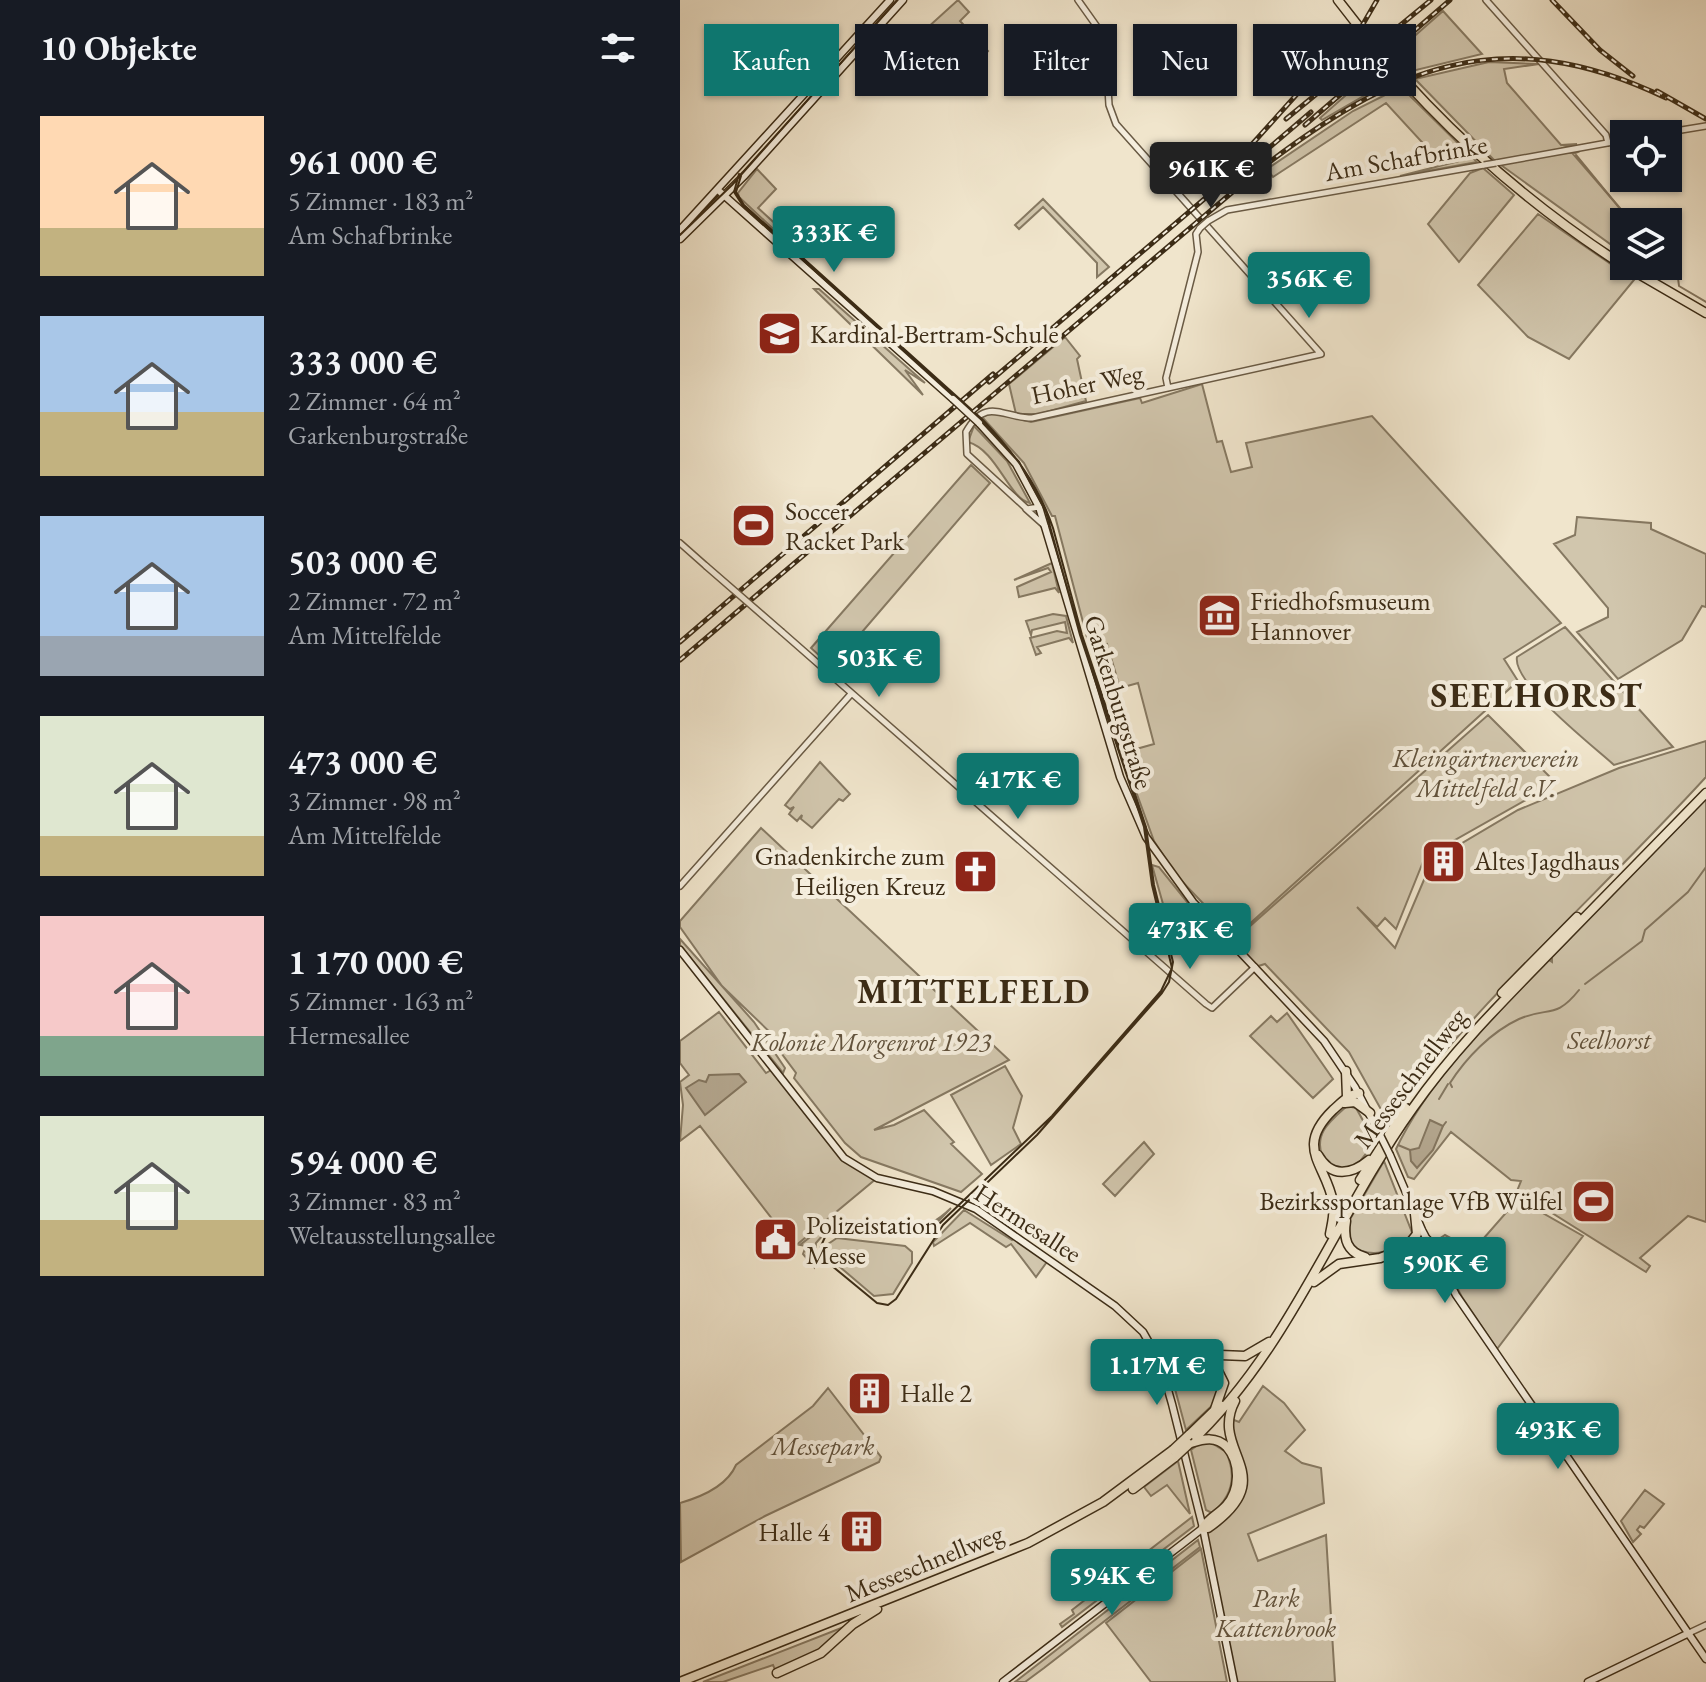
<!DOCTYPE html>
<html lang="de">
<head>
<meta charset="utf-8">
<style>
  body { margin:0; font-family:"EB Garamond",serif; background:#242831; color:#f1f3f6; height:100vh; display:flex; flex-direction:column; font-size:30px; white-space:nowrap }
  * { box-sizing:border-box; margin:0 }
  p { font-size:26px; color:#9ea1a6 }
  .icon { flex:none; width:44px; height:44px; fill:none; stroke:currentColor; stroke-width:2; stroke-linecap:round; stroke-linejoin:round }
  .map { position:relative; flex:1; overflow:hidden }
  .details { display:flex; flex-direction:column; background:#171b24; width:680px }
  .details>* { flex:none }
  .top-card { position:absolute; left:24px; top:24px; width:760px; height:72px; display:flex; gap:16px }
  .fabs { position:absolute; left:930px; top:120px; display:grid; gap:16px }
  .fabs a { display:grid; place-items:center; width:72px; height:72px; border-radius:0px; background:#171b24; box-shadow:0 2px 6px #0004; font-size:40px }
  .price { position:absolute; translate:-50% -68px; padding:0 18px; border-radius:8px; background:#0f766e; color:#fff; font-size:26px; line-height:52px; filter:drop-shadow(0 2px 4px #0008) }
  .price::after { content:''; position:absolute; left:50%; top:48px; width:24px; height:18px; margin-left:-12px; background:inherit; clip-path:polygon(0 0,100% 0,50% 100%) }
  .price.selected { background:#222; color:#fff }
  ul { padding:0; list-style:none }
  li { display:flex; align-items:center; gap:24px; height:200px; padding:0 40px }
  li span { display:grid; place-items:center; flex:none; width:224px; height:160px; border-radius:0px; color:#555 }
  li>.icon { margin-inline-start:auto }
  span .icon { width:96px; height:96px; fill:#fffc; stroke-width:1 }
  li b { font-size:34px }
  h2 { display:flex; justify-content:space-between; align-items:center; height:96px; padding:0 40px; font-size:34px }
  .chip { padding:0 28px; border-radius:0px; background:#171b24; box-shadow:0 2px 6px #0004; font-size:28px; line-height:72px }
  .chip.selected { background:#0f766e; color:#fff }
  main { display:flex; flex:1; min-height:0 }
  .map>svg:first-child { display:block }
  .green { fill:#d1c6ad; stroke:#867962; stroke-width:2 }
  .water { fill:#b3a68e; stroke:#83755e; stroke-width:2 }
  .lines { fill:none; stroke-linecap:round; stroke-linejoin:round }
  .stream { stroke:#83755e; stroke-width:2 }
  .tertiary-casing { stroke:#695a44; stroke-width:8 }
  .secondary-casing { stroke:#3c2c16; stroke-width:9 }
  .trunk-casing { stroke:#3c2c16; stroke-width:11 }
  .tertiary { stroke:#f5eede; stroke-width:5 }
  .secondary { stroke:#f5eede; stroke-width:6 }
  .trunk { stroke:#f0e5cc; stroke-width:8 }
  .tram { stroke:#3c2c16; stroke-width:2 }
  .rail-casing { stroke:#3c2c16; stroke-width:5 }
  .rail { stroke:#f5eede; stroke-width:2; stroke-dasharray:6; stroke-linecap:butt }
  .tertiary-bridge-casing { stroke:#695a44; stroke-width:8; stroke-linecap:butt }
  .secondary-bridge-casing { stroke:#3c2c16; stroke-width:9; stroke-linecap:butt }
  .trunk-bridge-casing { stroke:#3c2c16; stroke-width:11; stroke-linecap:butt }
  .tertiary-bridge { stroke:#f5eede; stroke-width:5 }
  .secondary-bridge { stroke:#f5eede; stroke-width:6 }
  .trunk-bridge { stroke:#f0e5cc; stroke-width:8 }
  .labels { text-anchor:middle; stroke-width:8; stroke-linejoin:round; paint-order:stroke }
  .street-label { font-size:26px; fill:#3c2c16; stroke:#f5eede }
  .poi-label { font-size:26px; fill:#3c2c16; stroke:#f5eede; text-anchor:start }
  .park-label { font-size:26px; font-style:italic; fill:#61523c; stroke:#f5eede }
  .district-label { font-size:34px; font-weight:bold; letter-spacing:2px; fill:#3c2c16; stroke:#f5eede }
</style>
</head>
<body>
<main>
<section class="details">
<h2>10 Objekte<svg class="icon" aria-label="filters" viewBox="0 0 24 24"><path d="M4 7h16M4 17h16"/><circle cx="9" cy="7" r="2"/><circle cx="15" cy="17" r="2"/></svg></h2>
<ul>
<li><span style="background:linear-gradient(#ffd9b3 70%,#c2b280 0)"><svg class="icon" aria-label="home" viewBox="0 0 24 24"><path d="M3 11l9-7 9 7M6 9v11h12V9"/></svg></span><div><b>961 000 €</b><p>5 Zimmer · 183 m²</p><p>Am Schafbrinke</p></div></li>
<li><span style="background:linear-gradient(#a9c7e8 60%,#c2b280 0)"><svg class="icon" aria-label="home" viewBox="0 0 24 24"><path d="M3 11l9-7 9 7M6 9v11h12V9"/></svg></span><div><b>333 000 €</b><p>2 Zimmer · 64 m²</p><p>Garkenburgstraße</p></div></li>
<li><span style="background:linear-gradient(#a9c7e8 75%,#9aa5b1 0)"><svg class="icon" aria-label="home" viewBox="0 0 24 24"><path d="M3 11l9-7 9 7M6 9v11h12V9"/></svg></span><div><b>503 000 €</b><p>2 Zimmer · 72 m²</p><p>Am Mittelfelde</p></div></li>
<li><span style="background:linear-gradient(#dfe7d0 75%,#c2b280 0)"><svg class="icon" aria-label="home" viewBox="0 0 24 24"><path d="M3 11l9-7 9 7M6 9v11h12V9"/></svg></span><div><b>473 000 €</b><p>3 Zimmer · 98 m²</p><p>Am Mittelfelde</p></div></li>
<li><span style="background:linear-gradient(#f6c9c9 75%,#7fa58c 0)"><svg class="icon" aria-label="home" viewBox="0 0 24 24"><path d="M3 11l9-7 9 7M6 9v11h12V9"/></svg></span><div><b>1 170 000 €</b><p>5 Zimmer · 163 m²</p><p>Hermesallee</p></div></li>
<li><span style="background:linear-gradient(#dfe7d0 65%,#c2b280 0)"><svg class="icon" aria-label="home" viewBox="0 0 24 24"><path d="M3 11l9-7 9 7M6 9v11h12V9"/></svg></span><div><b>594 000 €</b><p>3 Zimmer · 83 m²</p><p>Weltausstellungsallee</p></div></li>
</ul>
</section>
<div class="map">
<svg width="1026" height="1682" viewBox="0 0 1026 1682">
  <rect width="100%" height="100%" fill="#f0e5cc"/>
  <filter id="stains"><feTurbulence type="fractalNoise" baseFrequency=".0025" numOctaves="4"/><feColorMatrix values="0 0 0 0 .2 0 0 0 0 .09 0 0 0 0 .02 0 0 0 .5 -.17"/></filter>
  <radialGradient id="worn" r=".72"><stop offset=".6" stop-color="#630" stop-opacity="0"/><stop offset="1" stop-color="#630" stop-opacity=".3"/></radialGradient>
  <!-- green -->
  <path class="green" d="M278 0 289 12 280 21 308 51 290 74 246 29Z
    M763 11 802 54 728 72 713 55Z
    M809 62 859 64 824 69 827 83 881 145 897 144 883 148 890 153 900 151 893 154 952 222H944V254L814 160 735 79Z
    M700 65 713 79 642 120 640 118Z
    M721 87 797 162 720 176 779 161 762 164 706 103 593 177 587 169 673 111Z
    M803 168 834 195 779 262 748 224 790 173Z
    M77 169 96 189 78 208 123 249 119 253 59 197 58 193Z
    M363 199 429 267 417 277V263L363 207 339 229 335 225Z
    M858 214 954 280 889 359 848 337 798 285Z
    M134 289H139L245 383 225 370 243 395Z
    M385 337 400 356 397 359 406 401 359 414H336L329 384Z
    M522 384 537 442 542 441 551 472 572 467 566 443 692 416 881 623 824 659 838 681 555 937 496 875 474 841 442 753 474 744 458 683 440 688 427 644 416 647 414 640 408 641 375 516H372L344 463 302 417 310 412 351 422 460 398 462 403Z
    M294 426 327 461 350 503C329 499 317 450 288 442Z
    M291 465 310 483 152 667 131 648Z
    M897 517 971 523V529L1026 554V607L1022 606 1002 640 938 679 897 632 928 617V608L874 544 895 535Z
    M372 563 379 593 375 588 339 597 337 587 371 572 368 568 334 580Z
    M373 614 386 616 393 643 389 638 357 647 361 653 356 655 350 638 377 631 387 633 385 622 352 630 351 635 346 621Z
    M885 627 993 747 934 765C913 746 832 683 837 657Z
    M808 715 876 783 745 857 716 929 705 918 697 927 677 907 715 948 752 861 838 810 939 768 1026 741V777C917 896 805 993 708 1122L669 1052 585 964 575 967 551 943Z
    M140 762 170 794 163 801 159 799 132 828 121 819 122 815 117 821 109 814 114 807 110 809 105 805Z
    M1026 799V1222L1008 1216 960 1258 970 1266 966 1272 837 1191 841 1181 831 1180 771 1132 734 1179 728 1177 716 1149C751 1076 814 1017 869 960L872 962V957Z
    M81 828 329 1060 194 1130 214 1125 244 1110 274 1142 271 1144 302 1174 281 1192 181 1157 165 1143 114 1078 116 1073 93 1042 96 1038 42 986 0 927V921Z
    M472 865 479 867 520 918 515 923 521 930 505 948 496 950Z
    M0 939 74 1022 105 1068 103 1073 0 945Z
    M39 1012 86 1073 93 1069 154 1148 197 1178 114 1247 20 1126 0 1141 3 1105 0 1082 9 1075 0 1063V1041Z
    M607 1013 653 1079 633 1098 570 1036 591 1016 597 1022Z
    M325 1066 342 1096 333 1128 341 1144 311 1165 271 1095Z
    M667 1106 676 1108 695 1142 677 1165 657 1169 643 1159C633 1134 649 1122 667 1106Z
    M464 1142 474 1154 435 1196 423 1184Z
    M704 1161 733 1235C714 1251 692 1261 671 1245L669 1221Z
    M838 1199 903 1236 817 1349 782 1297 753 1243 765 1235 785 1246H797Z
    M271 1208 253 1227 232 1235 150 1227 136 1243 134 1267 123 1254 126 1246 120 1245 152 1220 157 1223C204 1228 233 1245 271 1208Z
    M284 1210 332 1240 337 1236 369 1259 356 1277 331 1244 326 1247 290 1223 254 1246 253 1242Z
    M157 1238 225 1246 232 1252V1263L213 1294 194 1296 147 1256 148 1244Z
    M520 1363 532 1366 541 1377 538 1400 506 1430 491 1374Z
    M583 1386 604 1403 625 1430 605 1451 622 1463 641 1468 644 1503 568 1534 578 1561 646 1535 655 1682H554L523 1528 555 1504 549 1418 559 1422Z
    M148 1388 201 1457 199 1462 85 1516 1 1562 0 1503C21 1497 47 1486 56 1465L133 1406Z
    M530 1442 546 1452C557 1476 553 1496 532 1513L526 1510 511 1450 520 1443Z
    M498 1461 510 1514 487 1485 471 1496 464 1487Z
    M965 1490 984 1504 964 1528 960 1526 957 1530 961 1534 953 1542 941 1521Z
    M512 1517 514 1526 382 1627 380 1624 394 1614 392 1610Z
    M518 1540 520 1547 364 1668 345 1682H335Z
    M521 1549 547 1682H471L426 1623Z
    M169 1625 150 1645 96 1672 93 1665 43 1682H23Z"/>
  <!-- water -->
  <path class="water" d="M59 1074 66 1082 25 1115 6 1088 19 1080 26 1082 29 1075Z
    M750 1120 763 1126 753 1150 737 1168 731 1161 730 1150 739 1148Z"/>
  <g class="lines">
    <!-- stream -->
    <path class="stream" d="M896 155 951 222
      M987 266 998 278 999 286 1026 302
      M905 984 962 941 965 930 1008 892 1026 867
      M772 1087 770 1083C786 1058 811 1032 839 1019 869 1006 875 1020 899 990
      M759 1099 768 1084
      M763 1126 766 1122
      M718 1145 730 1150"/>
    <defs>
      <path id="tertiary" d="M806 0 926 135 928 143
        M977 134 1026 126
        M816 163 944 140
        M528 221 547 210 804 165
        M488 388 486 378 518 252 516 234 520 228
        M359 507 347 509 287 454 286 432C306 396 323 418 352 418L641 354 436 124 429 105 425 38 398 0
        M346 509 365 526
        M0 543 26 566
        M102 632 526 1004 532 1008 575 967
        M0 886 171 694
        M1009 1633 1026 1625"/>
      <path id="secondary" d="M38 190 273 399
        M0 230 210 0
        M0 239 65 175 223 0
        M299 423 336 464 359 507 440 777 466 837 513 902 644 1041 675 1087 699 1133
        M0 950 164 1158 197 1178 253 1191 296 1209 435 1306 463 1332 480 1362 492 1404 523 1528 554 1682
        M710 1155 742 1230 776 1295 1026 1659
        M323 1682 523 1528
        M908 1682 1009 1633"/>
      <path id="trunk" d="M658 0C738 106 832 194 944 266
        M945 266 1026 313
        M822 993 897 917
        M666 1071 667 1097
        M665 1103 675 1102 690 1113
        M638 1155C651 1178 671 1175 689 1160
        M680 1180 726 1108
        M666 1221C663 1239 667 1252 685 1257
        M650 1234C652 1223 655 1213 653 1202 646 1164 614 1148 653 1110 661 1103 668 1095 679 1093
        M729 1244 737 1234 735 1214
        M735 1246 743 1247 756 1258
        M634 1282 659 1264 700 1258 747 1240
        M480 1362 515 1354 565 1356 589 1342
        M483 1370 517 1360 535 1365 544 1383 535 1409
        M509 1435 540 1405
        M511 1443C524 1439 536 1436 547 1447 561 1463 560 1491 546 1506 538 1515 528 1518 523 1528
        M509 1444C611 1348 653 1220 733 1108 770 1055 816 1008 861 962 916 906 971 850 1026 793
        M453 1489 495 1457
        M523 1528H528C604 1475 528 1452 555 1401
        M97 1673 141 1653 173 1624 197 1609
        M0 1682 348 1543 423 1502 493 1450"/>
    </defs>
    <!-- tertiary casing -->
    <use href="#tertiary" class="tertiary-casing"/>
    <!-- secondary casing -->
    <use href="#secondary" class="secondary-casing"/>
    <!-- trunk casing -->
    <use href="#trunk" class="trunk-casing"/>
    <!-- tertiary -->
    <use href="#tertiary" class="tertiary"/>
    <!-- secondary -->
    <use href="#secondary" class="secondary"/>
    <!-- trunk -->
    <use href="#trunk" class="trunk"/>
    <!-- tram -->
    <path class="tram" d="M59 174 54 192 63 206 301 421 339 462 366 512 400 635 464 827 472 885 492 968 481 991 372 1116 260 1223 230 1236 160 1229 146 1235 140 1248 146 1261 197 1303 208 1305 216 1299 263 1225 357 1135 482 993 489 982 493 962 474 885 466 827 402 635 373 528C358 484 334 453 303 420L64 205 56 192 61 176
      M0 235 52 185 217 0"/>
    <defs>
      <path id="rail" d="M872 0 920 50 953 76
        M657 69 697 0
        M977 91 1026 119
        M606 119 751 0
        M625 125 770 0
        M565 152 661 45
        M576 159 631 112
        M309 382 583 149
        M0 642 313 374
        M0 660 575 173C711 68 820 18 986 98"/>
    </defs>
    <!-- rail casing -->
    <use href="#rail" class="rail-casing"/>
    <!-- rail -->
    <use href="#rail" class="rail"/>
    <defs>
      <path id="tertiary-bridge" d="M804 165 816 163
        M520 228 528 221
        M26 566 102 632"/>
      <path id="secondary-bridge" d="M273 399 299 423
        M699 1133 710 1155"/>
      <path id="trunk-bridge" d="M493 1450 509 1435
        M495 1457 509 1444"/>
    </defs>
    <!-- tertiary-bridge casing -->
    <use href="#tertiary-bridge" class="tertiary-bridge-casing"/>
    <!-- secondary-bridge casing -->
    <use href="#secondary-bridge" class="secondary-bridge-casing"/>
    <!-- trunk-bridge casing -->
    <use href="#trunk-bridge" class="trunk-bridge-casing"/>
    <!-- tertiary-bridge -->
    <use href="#tertiary-bridge" class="tertiary-bridge"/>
    <!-- secondary-bridge -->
    <use href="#secondary-bridge" class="secondary-bridge"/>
    <!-- trunk-bridge -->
    <use href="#trunk-bridge" class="trunk-bridge"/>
  </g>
  <!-- icons -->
  <defs>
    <symbol id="school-square" viewBox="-11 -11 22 22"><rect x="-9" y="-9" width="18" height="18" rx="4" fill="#8f2418" stroke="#f5eede"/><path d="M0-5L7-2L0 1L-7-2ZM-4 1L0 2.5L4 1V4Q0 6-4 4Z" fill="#fff"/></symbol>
    <symbol id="stadium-square" viewBox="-11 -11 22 22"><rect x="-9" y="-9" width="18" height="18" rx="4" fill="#8f2418" stroke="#f5eede"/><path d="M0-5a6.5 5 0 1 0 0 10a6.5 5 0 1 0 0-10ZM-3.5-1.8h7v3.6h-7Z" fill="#fff"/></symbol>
    <symbol id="museum-square" viewBox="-11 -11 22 22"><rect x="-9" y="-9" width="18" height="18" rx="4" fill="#8f2418" stroke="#f5eede"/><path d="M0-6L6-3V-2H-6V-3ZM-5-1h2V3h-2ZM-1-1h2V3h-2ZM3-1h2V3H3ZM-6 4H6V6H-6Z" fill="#fff"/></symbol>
    <symbol id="building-square" viewBox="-11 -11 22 22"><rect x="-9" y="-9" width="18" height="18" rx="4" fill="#8f2418" stroke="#f5eede"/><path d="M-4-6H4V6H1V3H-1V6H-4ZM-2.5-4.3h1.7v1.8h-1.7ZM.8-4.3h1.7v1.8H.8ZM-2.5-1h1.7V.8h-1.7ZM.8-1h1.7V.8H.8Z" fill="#fff"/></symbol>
    <symbol id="church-square" viewBox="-11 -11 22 22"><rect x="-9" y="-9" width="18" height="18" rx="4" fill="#8f2418" stroke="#f5eede"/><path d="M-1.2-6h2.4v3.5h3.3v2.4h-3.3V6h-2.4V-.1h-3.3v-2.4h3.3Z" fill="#fff"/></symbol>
    <symbol id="civic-square" viewBox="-11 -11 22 22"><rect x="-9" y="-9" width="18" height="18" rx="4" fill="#8f2418" stroke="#f5eede"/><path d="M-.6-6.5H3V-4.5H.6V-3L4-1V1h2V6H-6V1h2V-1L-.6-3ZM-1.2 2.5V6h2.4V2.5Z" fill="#fff"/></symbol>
  </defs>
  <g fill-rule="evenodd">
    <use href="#school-square" x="74" y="308" width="51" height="51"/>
    <use href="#stadium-square" x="48" y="500" width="51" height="51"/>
    <use href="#museum-square" x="514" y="590" width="51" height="51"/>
    <use href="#building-square" x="738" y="836" width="51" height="51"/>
    <use href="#church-square" x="270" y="846" width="51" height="51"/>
    <use href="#stadium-square" x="888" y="1176" width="51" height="51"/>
    <use href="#civic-square" x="70" y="1214" width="51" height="51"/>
    <use href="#building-square" x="164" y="1368" width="51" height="51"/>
    <use href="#building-square" x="156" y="1506" width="51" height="51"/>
  </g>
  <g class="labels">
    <!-- street labels -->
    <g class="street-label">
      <text transform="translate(726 158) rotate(-10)" y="9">Am Schafbrinke</text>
      <text transform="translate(407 384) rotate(-12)" y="9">Hoher Weg</text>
      <text transform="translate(439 702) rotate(73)" y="9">Garkenburgstraße</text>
      <text transform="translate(730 1078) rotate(-53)" y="9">Messeschnellweg</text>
      <text transform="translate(348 1223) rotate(33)" y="9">Hermesallee</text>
      <text transform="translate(244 1563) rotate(-22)" y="9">Messeschnellweg</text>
    </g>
    <!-- poi labels -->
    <g class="poi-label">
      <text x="130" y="343">Kardinal-Bertram-Schule</text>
      <text x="105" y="520">Soccer<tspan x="105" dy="30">Racket Park</tspan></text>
      <text x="570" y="610">Friedhofsmuseum<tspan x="570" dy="30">Hannover</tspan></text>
      <text x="265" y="865" text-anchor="end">Gnadenkirche zum<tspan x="265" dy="30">Heiligen Kreuz</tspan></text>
      <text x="794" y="870">Altes Jagdhaus</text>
      <text x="883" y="1210" text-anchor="end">Bezirkssportanlage VfB Wülfel</text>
      <text x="126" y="1234">Polizeistation<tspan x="126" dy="30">Messe</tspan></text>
      <text x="220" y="1402">Halle 2</text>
      <text x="150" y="1541" text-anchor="end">Halle 4</text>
    </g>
    <!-- park labels -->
    <g class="park-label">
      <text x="806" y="767">Kleingärtnerverein<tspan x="806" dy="30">Mittelfeld e.V.</tspan></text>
      <text x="929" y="1049">Seelhorst</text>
      <text x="191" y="1051">Kolonie Morgenrot 1923</text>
      <text x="143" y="1455">Messepark</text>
      <text x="596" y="1607">Park<tspan x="596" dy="30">Kattenbrook</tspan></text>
    </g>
    <!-- district labels -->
    <g class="district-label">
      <text x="857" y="707">SEELHORST</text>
      <text x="294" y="1003">MITTELFELD</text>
    </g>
  </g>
  <rect width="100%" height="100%" filter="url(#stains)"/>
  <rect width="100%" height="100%" fill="url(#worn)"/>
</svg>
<div class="fabs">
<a><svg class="icon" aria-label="locate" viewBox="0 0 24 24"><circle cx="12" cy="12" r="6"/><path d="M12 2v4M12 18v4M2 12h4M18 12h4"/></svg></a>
<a><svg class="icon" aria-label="layers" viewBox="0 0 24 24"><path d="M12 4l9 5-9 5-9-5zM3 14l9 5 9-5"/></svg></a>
</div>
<b class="price selected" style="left:531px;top:210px">961K €</b>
<b class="price" style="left:154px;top:274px">333K €</b>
<b class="price" style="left:629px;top:320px">356K €</b>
<b class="price" style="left:199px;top:699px">503K €</b>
<b class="price" style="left:338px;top:821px">417K €</b>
<b class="price" style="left:510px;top:971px">473K €</b>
<b class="price" style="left:765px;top:1305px">590K €</b>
<b class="price" style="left:477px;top:1407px">1.17M €</b>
<b class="price" style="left:878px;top:1471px">493K €</b>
<b class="price" style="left:432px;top:1617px">594K €</b>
<div class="top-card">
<a class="chip selected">Kaufen</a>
<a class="chip">Mieten</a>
<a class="chip">Filter</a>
<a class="chip">Neu</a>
<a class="chip">Wohnung</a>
</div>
</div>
</main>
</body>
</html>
